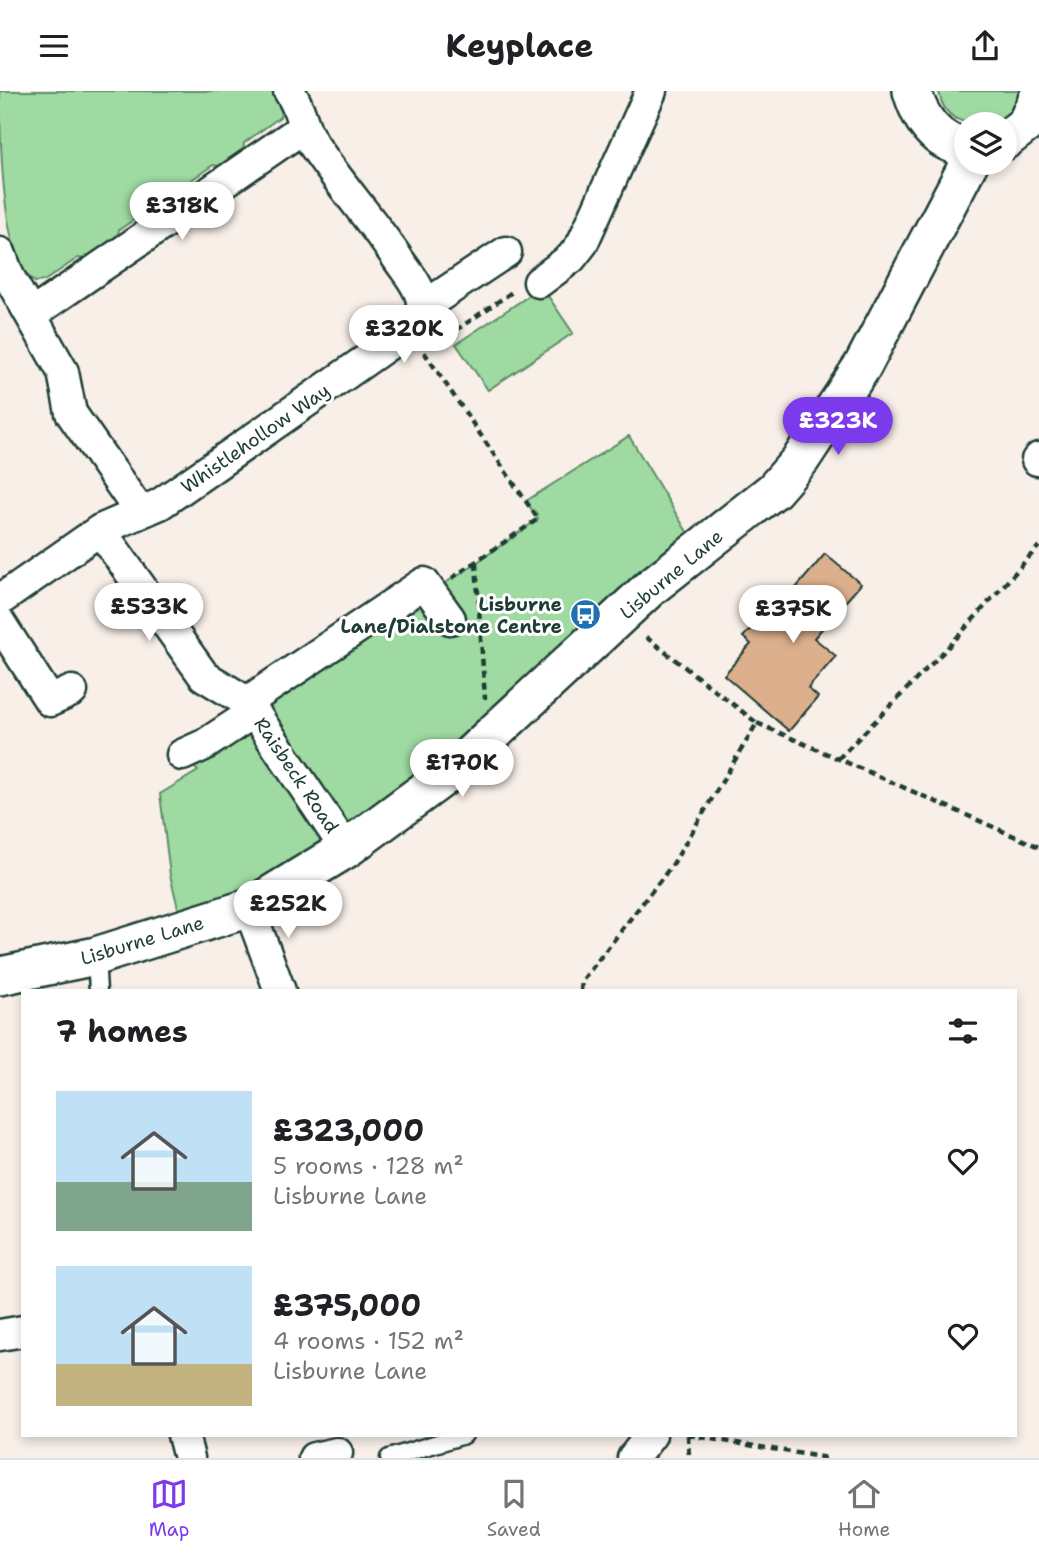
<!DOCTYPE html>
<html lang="en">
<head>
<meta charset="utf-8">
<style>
  body { margin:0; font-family:"Shantell Sans",sans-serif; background:#f6f6f6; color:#202124; height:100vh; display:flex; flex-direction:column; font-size:26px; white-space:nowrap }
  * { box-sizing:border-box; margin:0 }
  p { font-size:23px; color:#757577 }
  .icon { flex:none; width:38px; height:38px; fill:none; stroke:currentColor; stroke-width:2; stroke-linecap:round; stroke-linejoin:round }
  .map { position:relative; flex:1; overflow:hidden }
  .details { position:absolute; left:21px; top:898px; width:996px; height:448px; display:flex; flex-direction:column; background:#fff; border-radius:0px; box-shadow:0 4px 10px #0003 }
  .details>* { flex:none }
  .controls { position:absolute; left:954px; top:21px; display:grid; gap:14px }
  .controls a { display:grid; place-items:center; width:63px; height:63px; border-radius:50%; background:#fff; box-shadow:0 4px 10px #0003; font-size:35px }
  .price { position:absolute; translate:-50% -60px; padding:0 16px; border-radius:24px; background:#fff; color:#222; font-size:23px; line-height:46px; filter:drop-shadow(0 2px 4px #0008) }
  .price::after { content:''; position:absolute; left:50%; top:42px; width:21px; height:16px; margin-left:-10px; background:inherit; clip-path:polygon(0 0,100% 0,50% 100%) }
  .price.on { background:#7c3aed; color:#fff }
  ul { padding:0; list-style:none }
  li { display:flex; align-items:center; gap:21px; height:175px; padding:0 35px }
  li span { display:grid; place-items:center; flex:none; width:196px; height:140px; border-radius:0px; color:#555 }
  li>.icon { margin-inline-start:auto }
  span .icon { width:84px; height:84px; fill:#fffc; stroke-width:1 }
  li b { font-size:30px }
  h2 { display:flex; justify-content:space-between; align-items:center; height:84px; padding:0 35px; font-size:30px }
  header { display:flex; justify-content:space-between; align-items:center; height:91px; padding:0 35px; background:#fff; font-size:32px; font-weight:700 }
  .dock { display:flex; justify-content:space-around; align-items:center; height:98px; border-top:2px solid #e0e0e0; background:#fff; font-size:19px; color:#757577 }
  .dock a { display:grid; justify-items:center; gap:4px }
  .dock .on { color:#7c3aed }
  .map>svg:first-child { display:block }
  .green { fill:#9edaa1; stroke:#5e8c6a; stroke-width:2 }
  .building { fill:#dcb08d; stroke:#1f3d34; stroke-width:2 }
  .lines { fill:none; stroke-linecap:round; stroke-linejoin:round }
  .service-casing { stroke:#1f3d34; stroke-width:21 }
  .minor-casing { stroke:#1f3d34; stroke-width:35 }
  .tertiary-casing { stroke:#1f3d34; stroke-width:42 }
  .path { stroke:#1f3d34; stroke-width:4.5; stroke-dasharray:7 5; stroke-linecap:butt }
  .service { stroke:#fff; stroke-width:16 }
  .minor { stroke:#fff; stroke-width:30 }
  .tertiary { stroke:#fff; stroke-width:37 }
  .labels { text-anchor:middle; stroke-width:6; stroke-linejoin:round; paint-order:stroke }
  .street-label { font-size:19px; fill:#1f3d34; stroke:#fff }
  .poi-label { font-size:19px; font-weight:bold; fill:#1f3d34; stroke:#fff; text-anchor:end }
</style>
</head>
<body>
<header><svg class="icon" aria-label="menu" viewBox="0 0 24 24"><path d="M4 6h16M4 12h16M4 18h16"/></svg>Keyplace<svg class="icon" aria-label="share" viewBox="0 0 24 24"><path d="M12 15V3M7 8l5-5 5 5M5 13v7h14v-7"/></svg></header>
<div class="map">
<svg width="1039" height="1367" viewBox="0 0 1039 1367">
  <rect width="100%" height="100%" fill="#f8efe8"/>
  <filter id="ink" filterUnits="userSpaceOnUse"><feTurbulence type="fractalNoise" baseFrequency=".0143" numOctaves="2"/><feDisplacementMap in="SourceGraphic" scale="14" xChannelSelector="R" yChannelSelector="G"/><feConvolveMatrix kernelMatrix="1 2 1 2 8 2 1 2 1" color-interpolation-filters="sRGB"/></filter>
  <g filter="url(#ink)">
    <!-- green -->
    <path class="green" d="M0 0H272L282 14 280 26 244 52 243 64 225 76 213 74 119 139 115 152 90 169 78 167 44 190 35 191C0 171 0 41 0 0Z
      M939 0H1028L1003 33C974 33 944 36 939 0Z
      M542 196 573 242 488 299 456 253Z
      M629 345 698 459 457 676 183 837 170 784 160 703 198 680 182 664 476 472 538 428 526 410Z"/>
    <!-- building -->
    <path class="building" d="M825 463 861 493 814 547 836 565 808 597 818 606 789 640 724 584 751 553 743 546 754 534 760 539Z"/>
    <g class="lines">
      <defs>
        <path id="service" d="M96 865 98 900
          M389 1367 464 1344"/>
        <path id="minor" d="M0 162 9 186 63 281 71 322 140 421
          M539 191 571 167 582 153 651 0
          M423 216 506 161
          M32 223 303 37
          M1037 369 1039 367
          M100 439 204 585 247 611
          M0 509 100 439 160 413 409 239C419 229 425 221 421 206 417 191 404 178 396 165 369 126 339 92 313 53 301 35 302 18 289 0
          M0 532 50 610 72 600
          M182 664 204 654 254 621
          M346 758 247 611 424 492 450 528
          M249 817 280 900
          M0 1244 23 1240
          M183 1344 189 1367
          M314 1367 337 1362
          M633 1367 651 1344"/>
        <path id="tertiary" d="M912 0C920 27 935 52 966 56
          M1004 50 1026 33 1039 5
          M0 885 96 865 249 817 346 758 457 676 651 496 774 399 801 368 863 274 969 72"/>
      </defs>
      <!-- service casing -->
      <use href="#service" class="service-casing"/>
      <!-- minor casing -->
      <use href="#minor" class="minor-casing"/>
      <!-- tertiary casing -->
      <use href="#tertiary" class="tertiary-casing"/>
      <!-- path -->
      <path class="path" d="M436 253 515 199
        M424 261 538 428 452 487
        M476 472 485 608
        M757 632 1039 756
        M838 668 952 552 1039 455
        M581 900 582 890 673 773 757 632 642 543
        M688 1344 827 1367
        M688 1344 689 1367"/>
      <!-- service -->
      <use href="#service" class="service"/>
      <!-- minor -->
      <use href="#minor" class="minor"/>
      <!-- tertiary -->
      <use href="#tertiary" class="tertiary"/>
    </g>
  </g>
  <!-- icons -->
  <defs>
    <symbol id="bus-disc" viewBox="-11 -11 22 22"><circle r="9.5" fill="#1f6fb2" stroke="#fff"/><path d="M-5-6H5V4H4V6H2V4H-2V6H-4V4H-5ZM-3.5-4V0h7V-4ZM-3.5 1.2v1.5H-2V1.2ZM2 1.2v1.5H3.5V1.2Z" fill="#fff"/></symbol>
  </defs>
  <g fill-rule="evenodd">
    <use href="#bus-disc" x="568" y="506" width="35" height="35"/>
  </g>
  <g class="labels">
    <!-- street labels -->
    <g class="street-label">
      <text transform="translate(255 347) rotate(-35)" y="7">Whistlehollow Way</text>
      <text transform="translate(671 483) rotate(-40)" y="7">Lisburne Lane</text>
      <text transform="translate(297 684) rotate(56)" y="7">Raisbeck Road</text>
      <text transform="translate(142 849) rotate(-17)" y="7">Lisburne Lane</text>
    </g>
    <!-- poi labels -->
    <g class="poi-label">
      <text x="562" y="520">Lisburne<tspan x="562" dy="22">Lane/Dialstone Centre</tspan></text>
    </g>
  </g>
</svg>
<div class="controls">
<a><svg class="icon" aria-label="layers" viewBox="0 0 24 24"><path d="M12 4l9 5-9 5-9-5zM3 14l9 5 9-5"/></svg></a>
</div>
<b class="price" style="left:182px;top:151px">£318K</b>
<b class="price" style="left:404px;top:274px">£320K</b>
<b class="price on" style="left:838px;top:366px">£323K</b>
<b class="price" style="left:149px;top:552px">£533K</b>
<b class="price" style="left:793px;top:554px">£375K</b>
<b class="price" style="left:462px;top:708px">£170K</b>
<b class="price" style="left:288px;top:849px">£252K</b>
<section class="details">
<h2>7 homes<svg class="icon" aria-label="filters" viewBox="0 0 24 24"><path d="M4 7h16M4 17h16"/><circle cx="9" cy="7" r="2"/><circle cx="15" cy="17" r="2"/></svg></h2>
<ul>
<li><span style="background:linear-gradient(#bfe0f5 65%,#7fa58c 0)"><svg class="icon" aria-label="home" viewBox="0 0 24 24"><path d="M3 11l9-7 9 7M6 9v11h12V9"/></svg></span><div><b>£323,000</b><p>5 rooms · 128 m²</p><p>Lisburne Lane</p></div><svg class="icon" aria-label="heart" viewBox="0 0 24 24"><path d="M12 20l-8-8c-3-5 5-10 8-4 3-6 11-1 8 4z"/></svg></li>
<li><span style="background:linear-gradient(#bfe0f5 70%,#c2b280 0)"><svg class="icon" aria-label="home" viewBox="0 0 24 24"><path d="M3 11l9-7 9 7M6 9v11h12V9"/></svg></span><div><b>£375,000</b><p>4 rooms · 152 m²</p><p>Lisburne Lane</p></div><svg class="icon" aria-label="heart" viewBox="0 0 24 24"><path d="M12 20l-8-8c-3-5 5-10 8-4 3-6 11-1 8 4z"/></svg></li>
</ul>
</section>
</div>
<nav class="dock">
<a class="on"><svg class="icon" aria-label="map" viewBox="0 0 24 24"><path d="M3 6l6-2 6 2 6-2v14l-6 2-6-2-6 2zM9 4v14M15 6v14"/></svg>Map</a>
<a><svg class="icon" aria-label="saved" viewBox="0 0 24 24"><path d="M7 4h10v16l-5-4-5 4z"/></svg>Saved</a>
<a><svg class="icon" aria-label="home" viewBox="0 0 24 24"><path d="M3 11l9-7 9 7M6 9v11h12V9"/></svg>Home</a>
</nav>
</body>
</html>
